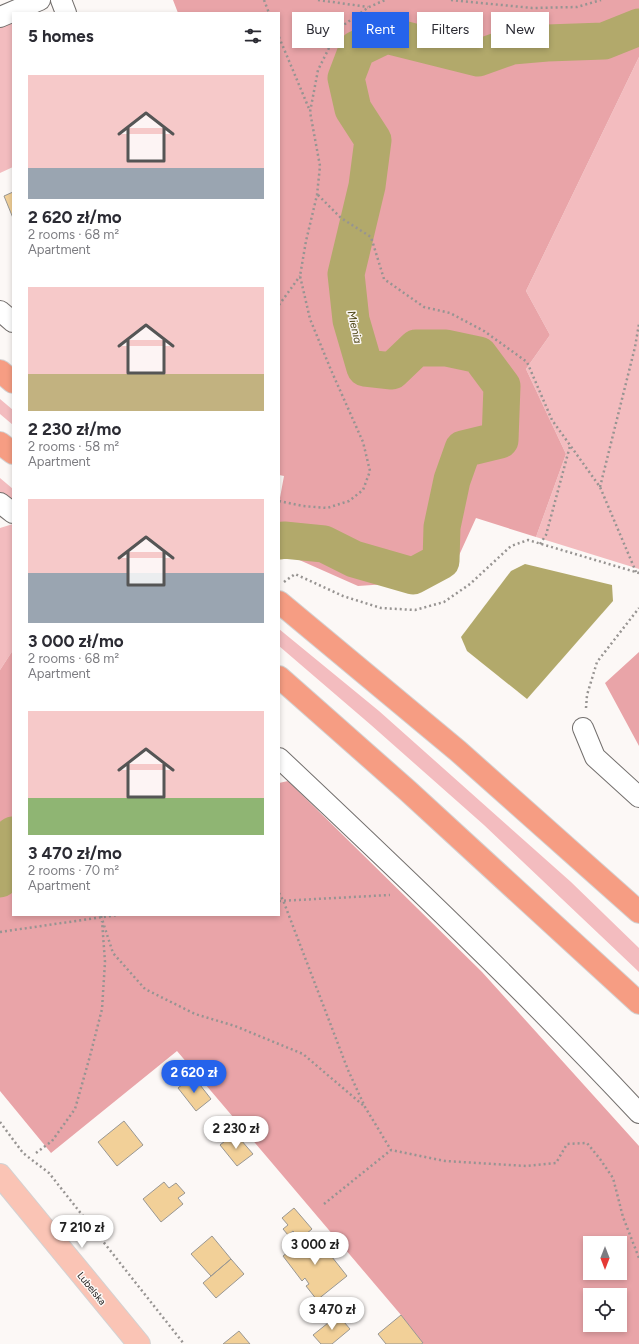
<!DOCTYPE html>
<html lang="en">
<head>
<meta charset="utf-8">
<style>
  body { margin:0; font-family:Figtree,sans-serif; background:#f7f7f7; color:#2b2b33; height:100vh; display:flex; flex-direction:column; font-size:15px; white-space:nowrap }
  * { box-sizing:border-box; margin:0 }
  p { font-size:13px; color:#7c7c81 }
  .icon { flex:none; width:22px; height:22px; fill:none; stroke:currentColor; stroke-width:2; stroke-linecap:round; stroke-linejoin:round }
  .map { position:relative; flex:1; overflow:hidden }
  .details { position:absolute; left:12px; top:12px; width:268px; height:904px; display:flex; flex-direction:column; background:#fff; border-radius:0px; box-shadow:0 2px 6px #0003 }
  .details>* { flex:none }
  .top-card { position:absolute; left:292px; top:12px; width:287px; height:36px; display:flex; gap:8px }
  .needle { width:26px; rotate:180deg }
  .fabs { position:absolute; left:583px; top:1236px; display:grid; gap:8px }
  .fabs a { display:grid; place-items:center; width:44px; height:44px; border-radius:0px; background:#fff; box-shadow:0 2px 6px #0003; font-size:20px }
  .price { position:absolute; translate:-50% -34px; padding:0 9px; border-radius:14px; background:#fff; color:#222; font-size:13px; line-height:26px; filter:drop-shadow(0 1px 2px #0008) }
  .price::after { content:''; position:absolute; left:50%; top:24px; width:12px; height:9px; margin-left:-6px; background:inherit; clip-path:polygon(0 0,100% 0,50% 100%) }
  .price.selected { background:#2563eb; color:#fff }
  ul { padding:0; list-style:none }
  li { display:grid; align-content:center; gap:8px; height:212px; padding:0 16px }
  li span { display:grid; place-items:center; height:124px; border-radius:0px; color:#555 }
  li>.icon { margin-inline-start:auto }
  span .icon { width:72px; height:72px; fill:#fffc; stroke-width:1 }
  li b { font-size:17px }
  h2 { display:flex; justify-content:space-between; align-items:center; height:48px; padding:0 16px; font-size:17px }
  .chip { padding:0 14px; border-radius:0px; background:#fff; box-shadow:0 2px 6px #0003; font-size:14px; line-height:36px }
  .chip.selected { background:#2563eb; color:#fff }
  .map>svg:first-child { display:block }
  .green { fill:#f3bcbf }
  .forest { fill:#e9a4a8; fill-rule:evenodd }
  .water { fill:#b2a96b }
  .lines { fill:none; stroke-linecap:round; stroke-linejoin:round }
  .river { stroke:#b2a96b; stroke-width:37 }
  .building { fill:#f2d098; stroke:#999793 }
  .minor-casing { stroke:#736f6d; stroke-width:22 }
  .major-casing { stroke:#d3d2d2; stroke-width:24 }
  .highway-casing { stroke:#d3d2d2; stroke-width:24 }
  .path { stroke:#979492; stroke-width:2.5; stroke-dasharray:2 3; stroke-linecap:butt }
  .minor { stroke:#fff; stroke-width:20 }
  .major { stroke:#fac4b5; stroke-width:22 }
  .highway { stroke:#f69d83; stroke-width:22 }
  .labels { text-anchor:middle; stroke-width:3; stroke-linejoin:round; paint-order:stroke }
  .street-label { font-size:10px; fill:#211f1e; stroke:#fcf8f6 }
  .water-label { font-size:11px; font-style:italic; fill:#4d4515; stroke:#fcf8f6 }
</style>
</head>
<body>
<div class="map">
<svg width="639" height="1344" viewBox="0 0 639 1344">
  <rect width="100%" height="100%" fill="#fcf8f6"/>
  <!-- green -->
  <path class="green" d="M13 18V167L0 173V24Z
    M639 57V569L536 537 566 454 526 369 550 335 526 291Z
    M0 399 13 410V425L0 414Z
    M0 478 13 489V509L0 498Z
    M13 524V650L0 670V528Z
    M279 629 379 711 425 752 571 882 639 948V972L484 825 371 725 279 646Z"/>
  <!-- forest -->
  <path class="forest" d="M173 0H639V57L526 291 550 335 526 369 566 454 536 537 476 518 456 562 430 581 358 586 279 551V503L284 476 279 475V13H178Z
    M13 650V915H279V783L288 781 482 972 639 1146V1344H423L401 1315 177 1051 51 1153 0 1091V670ZM590 1243H620V1273H590ZM590 1295H620V1325H590Z
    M639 652V746L605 683Z"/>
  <!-- water -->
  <path class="water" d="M525 564 612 585 613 601 527 699 467 651 461 637 511 571Z"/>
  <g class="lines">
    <!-- river -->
    <path class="river" d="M279 541 284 540 324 544 354 559 413 576 441 561 442 527 452 480 463 449 500 440 502 386 479 355 446 348H416L392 371 365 368 351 320 346 274 367 186 373 140 353 109 346 78 357 49 386 35 478 58 512 46 547 43 604 41 639 27
      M0 879 2 877 4 846 13 835"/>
  </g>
  <!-- building -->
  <path class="building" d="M13 192V218L4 196Z
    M193 1076 211 1099 196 1111 178 1088Z
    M124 1121 143 1145 117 1166 98 1142Z
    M235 1133 253 1154 237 1166 220 1145Z
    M164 1182 169 1188 176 1183 185 1193 178 1198 183 1204 161 1222 143 1199Z
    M294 1208 312 1229 300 1239 293 1231 288 1235 283 1229 288 1225 282 1218Z
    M313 1233 347 1276 317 1300 306 1286 309 1284 305 1278 302 1281 283 1256Z
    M212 1236 231 1259 211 1276 191 1254Z
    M231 1259 244 1274 216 1298 203 1283Z
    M338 1315 350 1329 332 1344H321L313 1335Z
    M401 1315 423 1343 421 1344H386L378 1334Z
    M239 1331 250 1344H223Z"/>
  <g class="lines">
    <defs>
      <path id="minor" d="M61 0 66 13
        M0 17 40 0
        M0 311 13 322
        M0 503 13 513
        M583 728 595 757 639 797
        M279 758C402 874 524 990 639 1113"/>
      <path id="major" d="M0 1175 139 1344"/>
      <path id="highway" d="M0 371 13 382
        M0 443 13 453
        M279 602 458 751 639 912
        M279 677 408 791 639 1003"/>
    </defs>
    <!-- minor casing -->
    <use href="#minor" class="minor-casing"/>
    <!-- major casing -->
    <use href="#major" class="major-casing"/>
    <!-- highway casing -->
    <use href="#highway" class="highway-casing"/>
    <!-- path -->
    <path class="path" d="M264 0 269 13
      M318 0 368 7
      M451 0 532 8 577 7 601 0
      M279 37 310 111
      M318 195 341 218 371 237 384 279 424 307 450 313 484 331 527 362 552 420 600 487 636 572
      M279 305 300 276
      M600 487 635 347 639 324
      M279 501 303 506 327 508 349 501 363 490 370 471 363 442 331 370 310 319 300 276 306 241 317 195 320 166 310 112 318 70 331 44 345 24 369 7 385 0
      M540 544 546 535 570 446
      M284 582 295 574 343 596 381 608 415 610 444 602 470 584 511 546 528 540 639 573
      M586 708 587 695 597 662 639 608
      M279 893 283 900 348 1070 365 1107 391 1150 445 1161 526 1166 556 1163 567 1144 587 1143 600 1159 613 1178 623 1217 639 1258
      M279 901 390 895
      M101 916 113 953 145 989 195 1014 235 1026 303 1054 364 1106
      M0 932 117 915
      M0 1122 23 1153 49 1173 184 1344
      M36 1153 52 1141 75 1109 90 1056 102 1009 105 962 102 921
      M324 1204 391 1150"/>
    <!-- minor -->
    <use href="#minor" class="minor"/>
    <!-- major -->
    <use href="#major" class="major"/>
    <!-- highway -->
    <use href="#highway" class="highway"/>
  </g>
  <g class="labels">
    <!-- street labels -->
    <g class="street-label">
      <text transform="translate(92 1288) rotate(51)" y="4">Lubelska</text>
    </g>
    <!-- water labels -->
    <g class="water-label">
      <text transform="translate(355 327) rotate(77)" y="4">Mienia</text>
    </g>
  </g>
</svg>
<div class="fabs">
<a><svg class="needle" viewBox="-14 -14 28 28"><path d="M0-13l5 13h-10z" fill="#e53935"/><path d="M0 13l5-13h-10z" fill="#7c7c81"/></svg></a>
<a><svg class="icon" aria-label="locate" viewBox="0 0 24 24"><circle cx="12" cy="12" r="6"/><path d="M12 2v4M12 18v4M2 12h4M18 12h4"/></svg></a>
</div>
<b class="price selected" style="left:194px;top:1094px">2 620 zł</b>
<b class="price" style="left:236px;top:1150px">2 230 zł</b>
<b class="price" style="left:82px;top:1249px">7 210 zł</b>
<b class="price" style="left:315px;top:1266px">3 000 zł</b>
<b class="price" style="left:332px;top:1331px">3 470 zł</b>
<div class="top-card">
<a class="chip">Buy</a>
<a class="chip selected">Rent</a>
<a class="chip">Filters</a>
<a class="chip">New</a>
</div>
<section class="details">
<h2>5 homes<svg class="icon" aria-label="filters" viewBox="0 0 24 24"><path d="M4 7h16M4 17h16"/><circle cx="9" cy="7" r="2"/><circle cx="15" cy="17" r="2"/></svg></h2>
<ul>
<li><span style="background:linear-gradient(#f6c9c9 75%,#9aa5b1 0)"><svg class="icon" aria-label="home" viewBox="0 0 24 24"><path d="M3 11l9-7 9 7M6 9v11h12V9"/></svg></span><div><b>2 620 zł/mo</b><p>2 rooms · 68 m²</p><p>Apartment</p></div></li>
<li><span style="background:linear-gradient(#f6c9c9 70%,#c2b280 0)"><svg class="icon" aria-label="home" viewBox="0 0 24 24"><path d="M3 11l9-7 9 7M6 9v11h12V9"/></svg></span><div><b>2 230 zł/mo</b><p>2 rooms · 58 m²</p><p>Apartment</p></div></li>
<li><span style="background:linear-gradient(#f6c9c9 60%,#9aa5b1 0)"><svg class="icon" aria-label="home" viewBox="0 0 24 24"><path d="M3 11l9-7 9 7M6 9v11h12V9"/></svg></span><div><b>3 000 zł/mo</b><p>2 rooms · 68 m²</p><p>Apartment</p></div></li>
<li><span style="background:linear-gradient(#f6c9c9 70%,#8fb573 0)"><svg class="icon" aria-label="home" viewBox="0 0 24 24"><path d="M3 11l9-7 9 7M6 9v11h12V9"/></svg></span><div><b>3 470 zł/mo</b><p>2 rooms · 70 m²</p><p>Apartment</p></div></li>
</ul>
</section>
</div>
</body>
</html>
